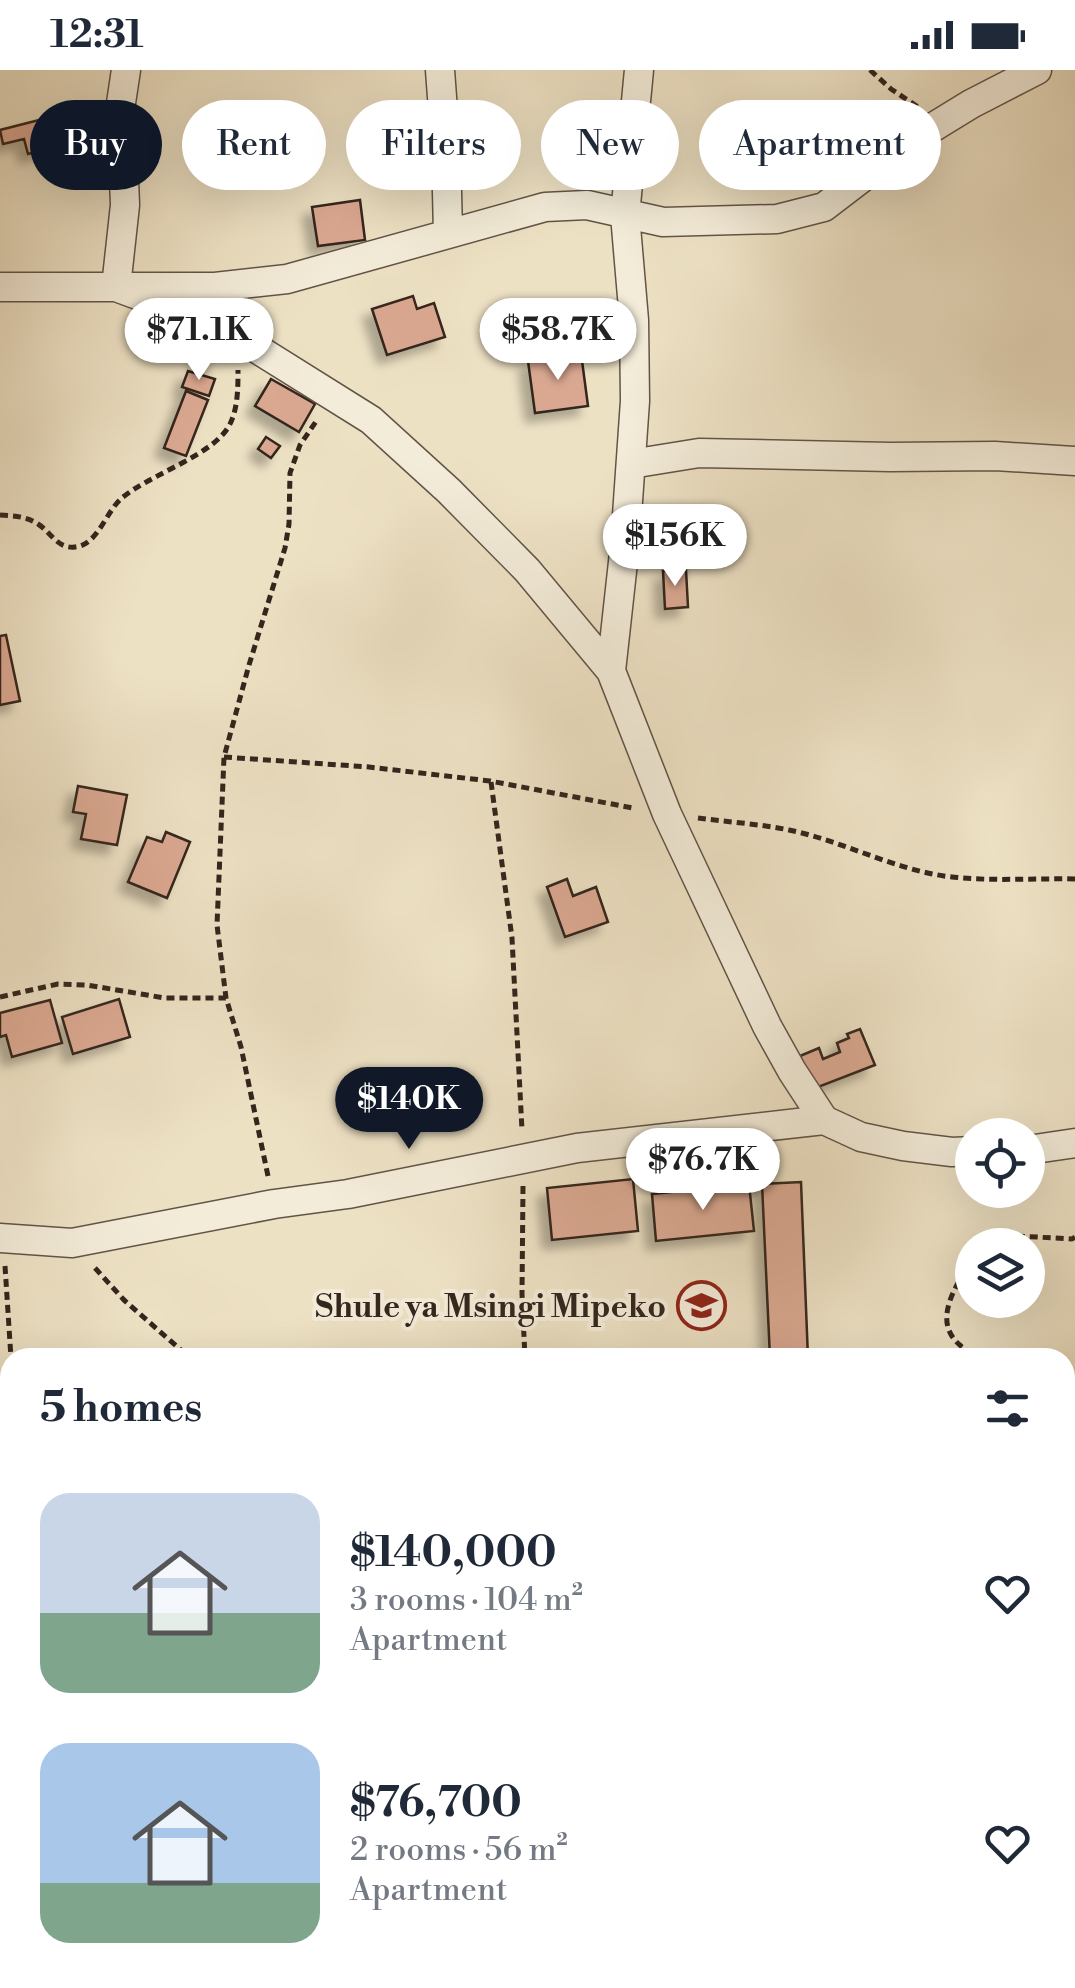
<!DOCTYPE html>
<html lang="en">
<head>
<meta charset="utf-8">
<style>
  body { margin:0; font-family:"Libre Bodoni",serif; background:#f6f6f7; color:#1f2937; height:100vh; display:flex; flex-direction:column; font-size:38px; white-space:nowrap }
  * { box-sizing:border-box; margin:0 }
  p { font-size:32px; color:#747a83 }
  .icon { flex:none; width:55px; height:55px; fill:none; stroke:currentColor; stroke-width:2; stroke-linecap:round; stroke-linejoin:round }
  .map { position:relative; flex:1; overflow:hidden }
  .panel { position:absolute; left:0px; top:1278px; width:1075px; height:642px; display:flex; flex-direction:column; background:#fff; border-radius:30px 30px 0 0; box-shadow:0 10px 40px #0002 }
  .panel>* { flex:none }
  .top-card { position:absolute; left:30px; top:30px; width:1015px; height:90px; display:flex; gap:20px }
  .fabs { position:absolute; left:955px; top:1048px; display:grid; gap:20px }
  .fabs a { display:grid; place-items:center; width:90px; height:90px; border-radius:50%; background:#fff; box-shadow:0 10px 40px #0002; font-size:50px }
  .price { position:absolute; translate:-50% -85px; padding:0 22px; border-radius:35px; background:#fff; color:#222; font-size:32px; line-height:65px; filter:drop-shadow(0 2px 5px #0008) }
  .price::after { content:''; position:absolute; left:50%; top:60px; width:30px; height:22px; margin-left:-15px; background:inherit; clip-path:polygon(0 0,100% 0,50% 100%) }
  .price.on { background:#111827; color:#fff }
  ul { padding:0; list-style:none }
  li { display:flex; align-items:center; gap:30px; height:250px; padding:0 40px }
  li span { display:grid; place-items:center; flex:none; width:280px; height:200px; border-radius:30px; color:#555 }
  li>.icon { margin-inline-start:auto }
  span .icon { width:120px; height:120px; fill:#fffc; stroke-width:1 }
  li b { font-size:42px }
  h2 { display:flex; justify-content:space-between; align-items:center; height:120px; padding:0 40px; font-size:42px }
  .pill { padding:0 35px; border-radius:45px; background:#fff; box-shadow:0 10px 40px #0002; font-size:35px; line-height:90px }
  .pill.on { background:#111827; color:#fff }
  .status { display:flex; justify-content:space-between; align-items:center; height:70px; padding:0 50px; background:#fff; direction:ltr }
  .status svg { height:28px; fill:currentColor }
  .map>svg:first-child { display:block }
  .building { fill:#daa891; stroke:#34251d; stroke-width:2.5; filter:url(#shadow) }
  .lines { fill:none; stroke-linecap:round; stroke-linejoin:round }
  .minor-casing { stroke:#625447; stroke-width:31 }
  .path { stroke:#34251d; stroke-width:5; stroke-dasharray:8 5; stroke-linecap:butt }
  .minor { stroke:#f3ecd9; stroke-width:28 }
  .labels { text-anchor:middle; stroke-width:8; stroke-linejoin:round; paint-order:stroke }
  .poi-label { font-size:32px; font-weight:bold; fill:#34251d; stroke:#f3ecd9; text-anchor:end }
</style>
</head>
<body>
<div class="status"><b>12:31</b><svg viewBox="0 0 49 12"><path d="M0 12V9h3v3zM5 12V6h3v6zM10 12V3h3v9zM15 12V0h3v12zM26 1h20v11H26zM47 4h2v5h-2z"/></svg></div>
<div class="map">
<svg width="1075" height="1918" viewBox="0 0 1075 1918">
  <defs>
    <filter id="shadow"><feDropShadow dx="-9" dy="9" stdDeviation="5" flood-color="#0004"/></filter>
  </defs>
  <rect width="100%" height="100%" fill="#ede1c4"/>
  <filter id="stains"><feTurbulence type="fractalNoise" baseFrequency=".002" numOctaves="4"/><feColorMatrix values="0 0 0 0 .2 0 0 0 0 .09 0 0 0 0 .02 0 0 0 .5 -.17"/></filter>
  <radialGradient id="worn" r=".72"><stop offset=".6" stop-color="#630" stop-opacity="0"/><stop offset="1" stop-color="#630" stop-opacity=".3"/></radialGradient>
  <!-- building -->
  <path class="building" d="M39 50 46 79 28 84 24 69 3 74 0 60Z
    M360 130 365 170 318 176 312 137Z
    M413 226 417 239 434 233 445 267 387 285 372 239Z
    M581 283 588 336 535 343 528 291Z
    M188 301 215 309 209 326 182 317Z
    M271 309 315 334 299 362 255 336Z
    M186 321 208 330 186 386 164 378Z
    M266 367 280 376 271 388 258 379Z
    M686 500 688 537 665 539 663 501Z
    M6 565 20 631 0 635V566Z
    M78 716 127 725 117 775 81 769 86 744 73 742Z
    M166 762 190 772 167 828 128 812 147 767 162 772Z
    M567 809 573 826 596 817 608 852 565 867 547 817Z
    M119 929 130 967 73 984 62 947Z
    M50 930 62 973 12 987 6 965 0 967V943Z
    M860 959 875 995 813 1019 800 986 819 978 823 989 840 982 837 973 849 968 847 964Z
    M633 1109 638 1161 552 1170 547 1118Z
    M801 1112 808 1288H770L762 1114Z
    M749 1114 754 1161 656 1171 652 1124Z"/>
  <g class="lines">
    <defs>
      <path id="minor" d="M126 0 121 33 125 135 116 217H215L287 209 545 137 587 135 663 152 777 149 824 137 909 72 971 34 1037 0
        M440 0 446 81 448 163
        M0 217H116L219 255 371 350 449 421 527 500 611 601 667 744 767 956 792 1001 824 1050 861 1067 903 1076 952 1082 972 1081
        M631 394 699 383 890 387 995 386 1075 391
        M611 601 625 474 635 331 634 250 625 145 639 0
        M1028 1080 1075 1073
        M0 1168 72 1173 274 1134 348 1124 577 1078 824 1050"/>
    </defs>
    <!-- minor casing -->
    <use href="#minor" class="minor-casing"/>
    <!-- path -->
    <path class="path" d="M870 0 891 19 918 37
      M0 445C13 446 26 446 38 454 51 462 57 479 75 477 98 475 106 441 122 428 150 404 215 385 230 354 238 338 238 317 238 300
      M224 687 369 697 490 711 633 738
      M491 712 512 868 522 1060
      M698 748C728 752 760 754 789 760 842 771 891 798 944 806 988 812 1032 808 1075 809
      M0 927 58 914 87 915 165 928H226
      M268 1106 241 977 226 928 217 855 224 687 249 595 285 478 289 454 290 403 300 375 317 350
      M523 1116 522 1224 525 1288
      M982 1175 985 1169 1000 1165 1072 1169 1075 1167
      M972 1189C957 1215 930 1251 961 1276 966 1281 976 1284 982 1288
      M5 1196 11 1288
      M95 1198 124 1230 190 1288
      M1065 1326 1075 1328
      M1065 1499H1075
      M1065 1662 1075 1655
      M1065 1847 1075 1857
      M914 1910 916 1918
      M79 1918 83 1910
      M574 1918 588 1910"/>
    <!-- minor -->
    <use href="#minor" class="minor"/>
  </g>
  <!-- icons -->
  <defs>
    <symbol id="school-ring" viewBox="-11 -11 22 22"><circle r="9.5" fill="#f3ecd9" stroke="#8f2418" stroke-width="1.5"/><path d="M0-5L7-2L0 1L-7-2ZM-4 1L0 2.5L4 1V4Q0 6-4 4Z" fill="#8f2418"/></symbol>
  </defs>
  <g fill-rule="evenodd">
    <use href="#school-ring" x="674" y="1208" width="55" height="55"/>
  </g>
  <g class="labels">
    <!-- poi labels -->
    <g class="poi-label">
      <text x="666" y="1247">Shule ya Msingi Mipeko</text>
    </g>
  </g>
  <rect width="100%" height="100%" filter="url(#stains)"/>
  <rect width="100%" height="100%" fill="url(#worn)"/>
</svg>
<div class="fabs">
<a><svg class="icon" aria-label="locate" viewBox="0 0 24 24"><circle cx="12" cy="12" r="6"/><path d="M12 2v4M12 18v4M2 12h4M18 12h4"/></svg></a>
<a><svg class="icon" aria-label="layers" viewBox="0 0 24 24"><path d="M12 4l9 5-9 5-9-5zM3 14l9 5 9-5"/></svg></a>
</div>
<b class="price" style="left:199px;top:313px">$71.1K</b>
<b class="price" style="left:558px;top:313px">$58.7K</b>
<b class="price" style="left:675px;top:519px">$156K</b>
<b class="price on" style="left:409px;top:1082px">$140K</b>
<b class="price" style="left:703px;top:1143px">$76.7K</b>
<div class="top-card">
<a class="pill on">Buy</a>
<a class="pill">Rent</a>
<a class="pill">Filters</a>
<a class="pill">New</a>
<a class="pill">Apartment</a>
</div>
<section class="panel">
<h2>5 homes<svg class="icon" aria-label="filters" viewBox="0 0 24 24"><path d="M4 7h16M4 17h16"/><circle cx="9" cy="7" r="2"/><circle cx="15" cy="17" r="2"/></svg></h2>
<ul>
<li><span style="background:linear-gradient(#c9d6e8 60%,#7fa58c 0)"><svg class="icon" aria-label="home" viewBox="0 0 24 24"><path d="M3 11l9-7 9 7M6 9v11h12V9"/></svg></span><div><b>$140,000</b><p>3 rooms · 104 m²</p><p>Apartment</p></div><svg class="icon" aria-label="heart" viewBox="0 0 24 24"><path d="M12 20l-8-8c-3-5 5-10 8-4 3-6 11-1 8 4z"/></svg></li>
<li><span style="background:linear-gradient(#a9c7e8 70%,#7fa58c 0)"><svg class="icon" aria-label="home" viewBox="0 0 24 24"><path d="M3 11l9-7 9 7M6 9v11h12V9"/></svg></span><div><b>$76,700</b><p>2 rooms · 56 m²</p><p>Apartment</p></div><svg class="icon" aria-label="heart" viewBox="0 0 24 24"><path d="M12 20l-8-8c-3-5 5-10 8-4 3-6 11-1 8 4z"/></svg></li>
</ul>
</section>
</div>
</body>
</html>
